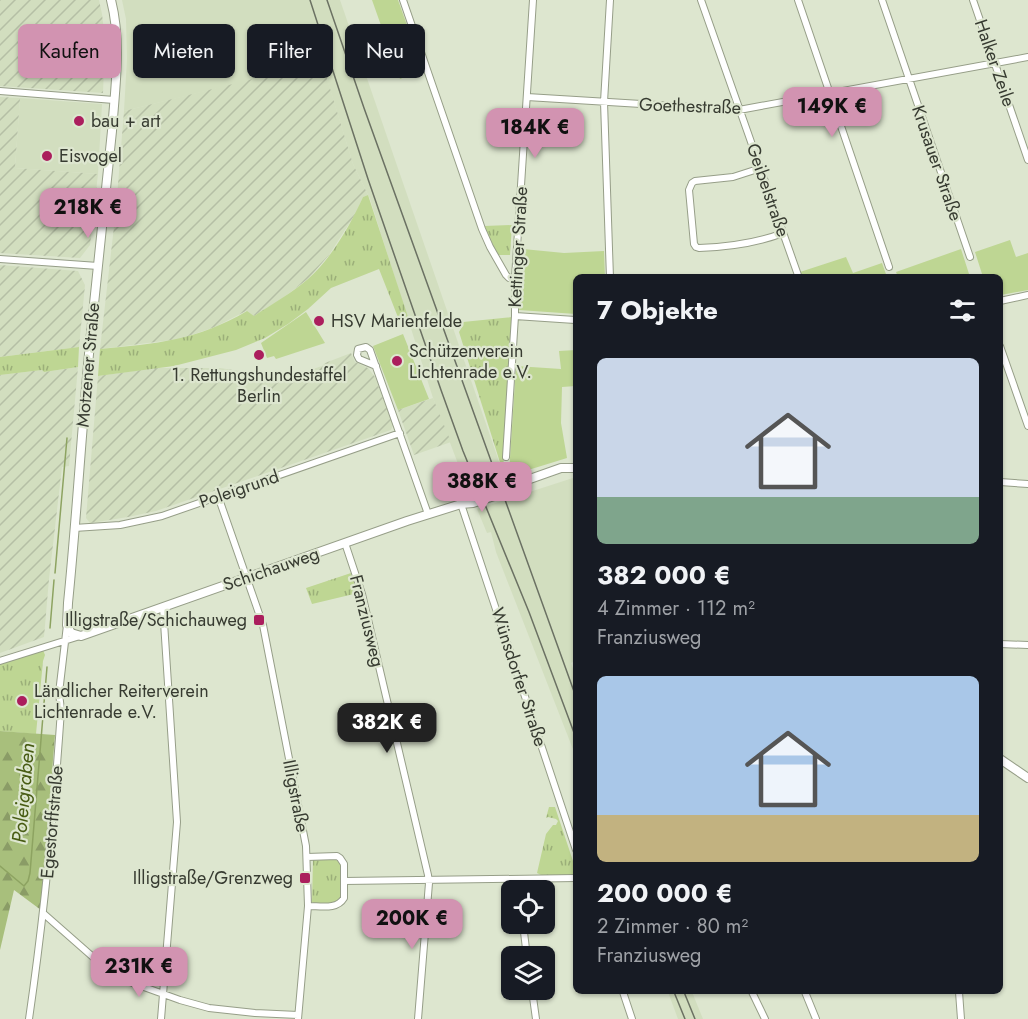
<!DOCTYPE html>
<html lang="de">
<head>
<meta charset="utf-8">
<style>
  body { margin:0; font-family:Jost,sans-serif; background:#20242c; color:#f1f3f6; height:100vh; display:flex; flex-direction:column; font-size:22px; white-space:nowrap }
  * { box-sizing:border-box; margin:0 }
  p { font-size:20px; color:#9ea1a6 }
  .icon { flex:none; width:33px; height:33px; fill:none; stroke:currentColor; stroke-width:2; stroke-linecap:round; stroke-linejoin:round }
  .map { position:relative; flex:1; overflow:hidden }
  .side { position:absolute; left:573px; top:274px; width:430px; height:720px; display:flex; flex-direction:column; background:#171b24; border-radius:9px; box-shadow:0 2px 4px #0004 }
  .side>* { flex:none }
  .hud { position:absolute; left:18px; top:24px; width:465px; height:54px; display:flex; gap:12px }
  .tools { position:absolute; left:501px; top:880px; display:grid; gap:12px }
  .tools a { display:grid; place-items:center; width:54px; height:54px; border-radius:9px; background:#171b24; box-shadow:0 2px 4px #0004; font-size:30px }
  .price { position:absolute; translate:-50% -51px; padding:0 14px; border-radius:12px; background:#d293b1; color:#111; font-size:20px; line-height:39px; filter:drop-shadow(0 2px 3px #0008) }
  .price::after { content:''; position:absolute; left:50%; top:36px; width:18px; height:14px; margin-left:-9px; background:inherit; clip-path:polygon(0 0,100% 0,50% 100%) }
  .price.selected { background:#222; color:#fff }
  ul { padding:0; list-style:none }
  li { display:grid; align-content:center; gap:12px; height:318px; padding:0 24px }
  li span { display:grid; place-items:center; height:186px; border-radius:9px; color:#555 }
  li>.icon { margin-inline-start:auto }
  span .icon { width:108px; height:108px; fill:#fffc; stroke-width:1 }
  li b { font-size:26px }
  h2 { display:flex; justify-content:space-between; align-items:center; height:72px; padding:0 24px; font-size:26px }
  .chip { padding:0 21px; border-radius:9px; background:#171b24; box-shadow:0 2px 4px #0004; font-size:21px; line-height:54px }
  .chip.selected { background:#d293b1; color:#111 }
  .map>svg:first-child { display:block }
  .built { fill:#d2debf }
  .industrial { fill:url(#industrial-furrows) }
  .grass { fill:url(#grass-tufts) }
  .forest { fill:url(#forest-firs) }
  .garden { fill:#bed693 }
  .lines { fill:none; stroke-linecap:round; stroke-linejoin:round }
  .stream { stroke:#8da361; stroke-width:1.5 }
  .minor-casing { stroke:#969e88; stroke-width:8 }
  .tertiary-casing { stroke:#969e88; stroke-width:10 }
  .minor { stroke:#fff; stroke-width:6 }
  .tertiary { stroke:#fff; stroke-width:8 }
  .tram { stroke:#6b7163; stroke-width:1.5 }
  .rail { stroke:#6b7163; stroke-width:1.5 }
  .poi-dot { fill:#ab1e5d; stroke:#dde6cf; stroke-width:2 }
  .labels { text-anchor:middle; stroke-width:4.5; stroke-linejoin:round; paint-order:stroke }
  .street-label { font-size:18px; fill:#373b31; stroke:#dde6cf }
  .poi-label { font-size:18px; fill:#373b31; stroke:#dde6cf; text-anchor:start }
  .water-label { font-size:20px; font-style:italic; fill:#485c14; stroke:#dde6cf }
</style>
</head>
<body>
<div class="map">
<svg width="1028" height="1019" viewBox="0 0 1028 1019">
  <defs>
    <pattern id="industrial-furrows" width="10" height="10" patternUnits="userSpaceOnUse" patternTransform="scale(1.5)"><rect width="10" height="10" fill="#d2debf"/><path d="M-1 1l2-2M0 10L10 0M9 11l2-2" fill="none" stroke="#b5bfa5"/></pattern>
    <pattern id="grass-tufts" width="24" height="20" patternUnits="userSpaceOnUse" patternTransform="scale(1.5)"><rect width="24" height="20" fill="#bed693"/><path d="M3 7l-1-3M5 7V3M7 7l1-3M15 17l-1-3M17 17v-4M19 17l1-3" fill="none" stroke="#9baf79"/></pattern>
    <pattern id="forest-firs" width="22" height="20" patternUnits="userSpaceOnUse" patternTransform="scale(1.5)"><rect width="22" height="20" fill="#a8bf7c"/><path d="M5 1l3.5 6h-7zM16 11l3.5 6h-7z" fill="#8a9c66"/></pattern>
  </defs>
  <rect width="100%" height="100%" fill="#dde6cf"/>
  <!-- built -->
  <path class="built" d="M122 0H340L505 479 468 490 433 398 370 199 353 164 322 63 124 111 127 59 126 19Z
    M20 98 102 104 98 174 15 168Z
    M576 477V660L571 663 576 677V757L496 552 491 532 487 533 477 509Z
    M668 992H692L703 1019H678Z"/>
  <!-- industrial -->
  <path class="industrial" d="M0 0H99L102 14 105 40 103 93 0 86Z
    M322 62 353 164 368 195 363 197 356 213 329 255 309 278 279 301 254 316 246 311 215 327 180 339 100 349 116 209 124 111Z
    M0 97 20 98 15 168 98 174 90 245 80 258 0 253Z
    M0 265 78 271 85 285 79 347 0 357Z
    M351 353 355 362 368 368 375 377 393 425 391 430 156 511 128 517 97 522 90 523 86 518 98 376 154 368H220L246 372 283 379 322 366 325 363Z
    M78 367 69 466 62 467 49 579 44 637 0 653V375L42 370 44 372Z
    M433 398 451 442 414 455 398 410Z"/>
  <!-- grass -->
  <path class="grass" d="M368 195 410 323 401 325 379 269 331 288 308 309 288 324 265 338 236 350 174 366 98 376 100 349C156 344 198 340 247 311L254 316C272 304 292 293 308 279 331 259 351 224 363 197Z
    M512 225 510 255H498L484 226Z
    M512 317 503 472 459 332 462 327 463 322Z
    M79 347 78 367 44 372 42 370 0 375V357Z
    M351 573 358 593 312 604 306 588Z
    M43 650 45 655 43 661 36 734 0 731V664Z
    M549 807H555L576 870 575 874 573 875H541L537 873 546 834 553 825H556L558 821 556 819 548 817 546 818Z
    M313 859C323 859 336 855 341 865V898L335 903 315 904 312 902Z"/>
  <!-- forest -->
  <path class="forest" d="M0 731 55 735 41 910 14 890 0 950Z"/>
  <!-- garden -->
  <path class="garden" d="M372 0H398L423 70 400 79Z
    M1010 240 1016 257 1028 253V290L1001 295 1000 278 983 277 975 252Z
    M523 249 564 253 604 251 605 277 576 278V314L519 310Z
    M961 249 970 277H898L896 272Z
    M846 257 853 273 882 263 887 277H802L800 272Z
    M306 312 325 343 276 359 274 356 267 358 261 343Z
    M403 334 429 399 398 410 373 346Z
    M576 350V386L562 387 561 423 567 458 512 475 509 473 516 366 561 369 559 351Z"/>
  <g class="lines">
    <!-- stream -->
    <path class="stream" d="M55 573 67 438
      M50 628 54 580
      M0 866 24 886 28 881 30 873 47 667"/>
    <defs>
      <path id="minor" d="M403 0 482 229 490 247 506 275 509 278H515
        M610 0 604 102 610 278
        M701 0 799 278
        M798 0 889 267
        M882 0 970 257
        M973 0 1028 160
        M0 91 114 100
        M527 97 739 110 1028 57
        M761 168 733 177 695 181 692 183 689 190 694 244 696 247 699 248C727 247 757 243 783 233
        M0 259 98 266
        M1000 301 1028 295
        M515 316 575 320
        M1000 346 1028 426
        M376 366 359 359 357 355 358 349 366 347 370 350 428 514
        M506 457 515 316V278L533 0
        M1000 482 1028 484
        M218 496 263 625 306 846 308 906 298 1019
        M461 504 576 850
        M74 528 120 525 162 516 400 433
        M345 543 362 594 428 875 429 883 418 1019
        M1000 644 1028 645
        M0 661 80 636
        M307 857 337 856 340 858 344 864V898C337 910 321 906 308 906
        M522 879V891
        M344 881 576 878
        M44 914 102 965 130 982 180 1000 209 1008 255 1013 298 1015
        M523 924 527 957
        M532 990 536 1019
        M623 992 632 1019
        M752 992 765 1019
        M805 992 816 1019
        M959 992 961 1019
        M29 1019C44 916 54 813 61 710L59 693 67 625
        M161 1019 177 822 163 607"/>
      <path id="tertiary" d="M111 0C122 43 115 88 112 131 106 189 100 246 94 304 83 403 78 504 68 603L67 625 71 633 81 636 407 521 461 504 473 503 512 490 519 487 527 480
        M461 504 467 497 517 481 527 480 561 468H576
        M1000 759 1028 778"/>
    </defs>
    <!-- minor casing -->
    <use href="#minor" class="minor-casing"/>
    <!-- tertiary casing -->
    <use href="#tertiary" class="tertiary-casing"/>
    <!-- minor -->
    <use href="#minor" class="minor"/>
    <!-- tertiary -->
    <use href="#tertiary" class="tertiary"/>
    <!-- tram -->
    <path class="tram" d="M310 0 368 179 441 390 463 451 529 612 576 738
      M674 992 685 1019"/>
    <!-- rail -->
    <path class="rail" d="M327 0 364 108 576 697
      M684 992 695 1019"/>
  </g>
  <!-- markers -->
  <g class="poi-dot">
    <circle cx="79" cy="121" r="6"/>
    <circle cx="47" cy="156" r="6"/>
    <circle cx="319" cy="321" r="6"/>
    <circle cx="259" cy="355" r="6"/>
    <circle cx="397" cy="361" r="6"/>
    <rect x="253" y="614" width="12" height="12" rx="3"/>
    <circle cx="22" cy="701" r="6"/>
    <rect x="299" y="872" width="12" height="12" rx="3"/>
  </g>
  <g class="labels">
    <!-- street labels -->
    <g class="street-label">
      <text transform="translate(995 63) rotate(71)" y="6">Halker Zeile</text>
      <text transform="translate(690 106) rotate(2)" y="6">Goethestraße</text>
      <text transform="translate(937 163) rotate(71)" y="6">Krusauer Straße</text>
      <text transform="translate(768 190) rotate(71)" y="6">Geibelstraße</text>
      <text transform="translate(518 247) rotate(-87)" y="6">Kettinger Straße</text>
      <text transform="translate(88 365) rotate(-85)" y="6">Motzener Straße</text>
      <text transform="translate(239 489) rotate(-19)" y="6">Poleigrund</text>
      <text transform="translate(271 569) rotate(-19)" y="6">Schichauweg</text>
      <text transform="translate(367 621) rotate(76)" y="6">Franziusweg</text>
      <text transform="translate(519 677) rotate(72)" y="6">Wünsdorfer Straße</text>
      <text transform="translate(296 796) rotate(79)" y="6">Illigstraße</text>
      <text transform="translate(52 822) rotate(-85)" y="6">Egestorffstraße</text>
    </g>
    <!-- poi labels -->
    <g class="poi-label">
      <text x="91" y="127">bau + art</text>
      <text x="59" y="162">Eisvogel</text>
      <text x="331" y="327">HSV Marienfelde</text>
      <text x="409" y="357">Schützenverein<tspan x="409" dy="21">Lichtenrade e.V.</tspan></text>
      <text x="259" y="381" text-anchor="middle">1. Rettungshundestaffel<tspan x="259" dy="21">Berlin</tspan></text>
      <text x="247" y="626" text-anchor="end">Illigstraße/Schichauweg</text>
      <text x="34" y="697">Ländlicher Reiterverein<tspan x="34" dy="21">Lichtenrade e.V.</tspan></text>
      <text x="293" y="884" text-anchor="end">Illigstraße/Grenzweg</text>
    </g>
    <!-- water labels -->
    <g class="water-label">
      <text transform="translate(23 793) rotate(-85)" y="7">Poleigraben</text>
    </g>
  </g>
</svg>
<div class="tools">
<a><svg class="icon" aria-label="locate" viewBox="0 0 24 24"><circle cx="12" cy="12" r="6"/><path d="M12 2v4M12 18v4M2 12h4M18 12h4"/></svg></a>
<a><svg class="icon" aria-label="layers" viewBox="0 0 24 24"><path d="M12 4l9 5-9 5-9-5zM3 14l9 5 9-5"/></svg></a>
</div>
<b class="price" style="left:832px;top:138px">149K €</b>
<b class="price" style="left:535px;top:159px">184K €</b>
<b class="price" style="left:88px;top:239px">218K €</b>
<b class="price" style="left:482px;top:513px">388K €</b>
<b class="price selected" style="left:387px;top:754px">382K €</b>
<b class="price" style="left:412px;top:950px">200K €</b>
<b class="price" style="left:139px;top:998px">231K €</b>
<div class="hud">
<a class="chip selected">Kaufen</a>
<a class="chip">Mieten</a>
<a class="chip">Filter</a>
<a class="chip">Neu</a>
</div>
<section class="side">
<h2>7 Objekte<svg class="icon" aria-label="filters" viewBox="0 0 24 24"><path d="M4 7h16M4 17h16"/><circle cx="9" cy="7" r="2"/><circle cx="15" cy="17" r="2"/></svg></h2>
<ul>
<li><span style="background:linear-gradient(#c9d6e8 75%,#7fa58c 0)"><svg class="icon" aria-label="home" viewBox="0 0 24 24"><path d="M3 11l9-7 9 7M6 9v11h12V9"/></svg></span><div><b>382 000 €</b><p>4 Zimmer · 112 m²</p><p>Franziusweg</p></div></li>
<li><span style="background:linear-gradient(#a9c7e8 75%,#c2b280 0)"><svg class="icon" aria-label="home" viewBox="0 0 24 24"><path d="M3 11l9-7 9 7M6 9v11h12V9"/></svg></span><div><b>200 000 €</b><p>2 Zimmer · 80 m²</p><p>Franziusweg</p></div></li>
</ul>
</section>
</div>
</body>
</html>
